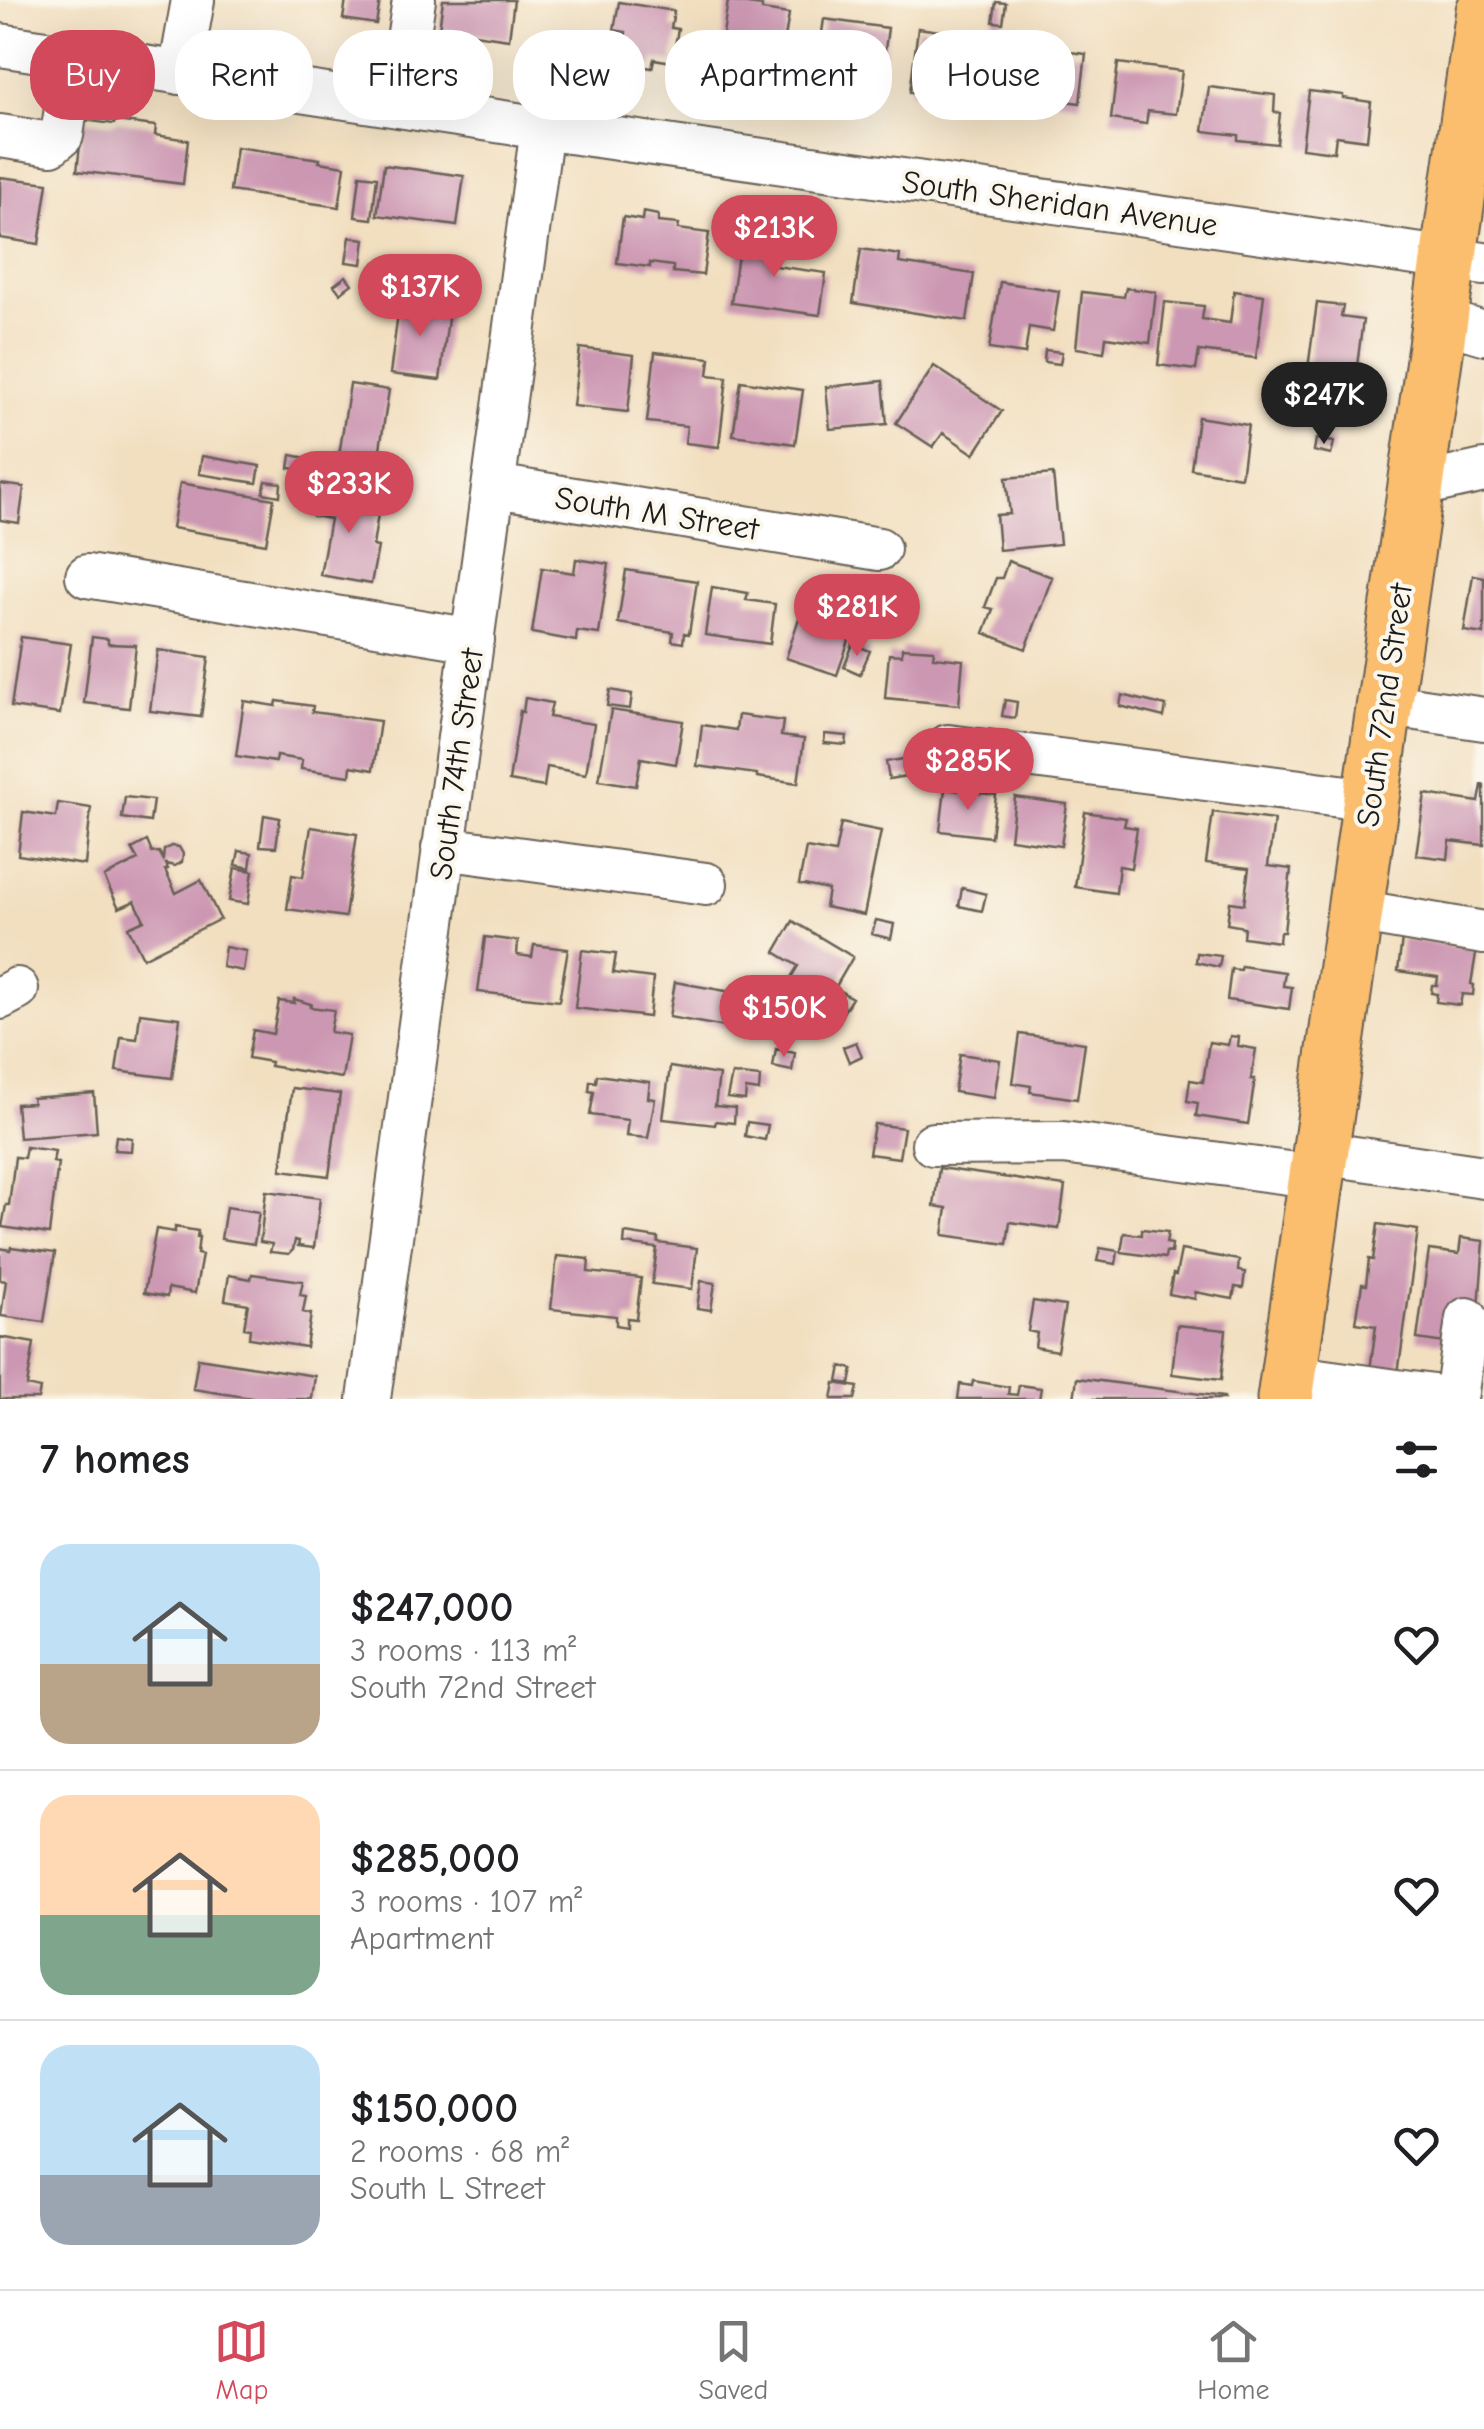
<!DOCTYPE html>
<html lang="en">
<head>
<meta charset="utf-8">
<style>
  body { margin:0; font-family:"Comic Neue",sans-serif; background:#f2f2f2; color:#202124; height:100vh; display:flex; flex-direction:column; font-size:38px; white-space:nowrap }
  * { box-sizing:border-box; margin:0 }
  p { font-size:32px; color:#757577 }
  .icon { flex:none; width:55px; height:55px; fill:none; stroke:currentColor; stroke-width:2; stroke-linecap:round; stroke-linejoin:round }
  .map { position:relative; height:1399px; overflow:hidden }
  .drawer { display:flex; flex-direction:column; background:#fff; flex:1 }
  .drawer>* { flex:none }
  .hud { position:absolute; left:30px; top:30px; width:1425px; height:90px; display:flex; gap:20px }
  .price { position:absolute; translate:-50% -85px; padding:0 22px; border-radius:35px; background:#d1495b; color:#fff; font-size:32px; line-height:65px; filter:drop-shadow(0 2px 5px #0008) }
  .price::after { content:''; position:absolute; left:50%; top:60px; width:30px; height:22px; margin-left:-15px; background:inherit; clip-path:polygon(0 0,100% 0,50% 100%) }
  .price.current { background:#222; color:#fff }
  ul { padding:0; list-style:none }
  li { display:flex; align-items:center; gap:30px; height:250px; padding:0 40px }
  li+li { border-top:2px solid #e0e0e0 }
  li span { display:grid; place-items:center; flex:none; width:280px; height:200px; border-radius:30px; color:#555 }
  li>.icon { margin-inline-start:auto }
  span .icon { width:120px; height:120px; fill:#fffc; stroke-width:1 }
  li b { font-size:42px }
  h2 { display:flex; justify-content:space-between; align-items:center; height:120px; padding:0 40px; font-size:42px }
  .tag { padding:0 35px; border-radius:40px; background:#fff; box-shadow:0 10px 40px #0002; font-size:35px; line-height:90px }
  .tag.current { background:#d1495b; color:#fff }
  .tab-bar { display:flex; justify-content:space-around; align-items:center; height:140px; border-top:2px solid #e0e0e0; background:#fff; font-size:28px; color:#757577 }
  .tab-bar a { display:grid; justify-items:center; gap:5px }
  .tab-bar .current { color:#d1495b }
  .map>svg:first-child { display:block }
  .building { fill:#cc97b2 }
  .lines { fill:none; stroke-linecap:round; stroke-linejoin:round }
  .minor-casing { stroke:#676055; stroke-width:46 }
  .major-casing { stroke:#676055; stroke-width:59 }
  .minor { stroke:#fff; stroke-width:42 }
  .major { stroke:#fabe6e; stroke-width:55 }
  .labels { text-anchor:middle; stroke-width:8; stroke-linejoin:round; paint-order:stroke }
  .street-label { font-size:32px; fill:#1c1c1c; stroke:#fbf7ec }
</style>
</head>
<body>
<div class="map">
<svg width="1484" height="1399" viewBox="0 0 1484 1399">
  <rect width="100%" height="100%" fill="#fbf7ec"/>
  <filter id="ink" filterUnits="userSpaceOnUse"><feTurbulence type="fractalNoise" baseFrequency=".01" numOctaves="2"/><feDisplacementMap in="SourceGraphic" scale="20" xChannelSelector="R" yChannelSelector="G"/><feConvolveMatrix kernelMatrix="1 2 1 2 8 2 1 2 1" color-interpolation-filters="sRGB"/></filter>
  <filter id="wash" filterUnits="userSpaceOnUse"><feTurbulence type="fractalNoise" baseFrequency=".0048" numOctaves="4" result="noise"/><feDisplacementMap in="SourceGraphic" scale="40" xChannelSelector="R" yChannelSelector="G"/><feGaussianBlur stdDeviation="2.25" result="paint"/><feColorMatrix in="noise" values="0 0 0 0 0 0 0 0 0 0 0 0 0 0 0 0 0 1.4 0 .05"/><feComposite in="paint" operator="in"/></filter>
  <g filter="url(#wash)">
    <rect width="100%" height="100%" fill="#f2dfc0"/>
    <g id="blocks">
      <!-- building -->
      <path class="building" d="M346 0H380L376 24 343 19Z
        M443 0H514L509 39 439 29Z
        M728 1 762 6V10L789 14 783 50 756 46 753 67 719 62Z
        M619 2 674 11 671 28 678 29 672 62 654 59 652 68 633 65 634 58 623 56 626 32 614 30Z
        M996 2 1006 3 1003 23 993 22Z
        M824 19 888 28 881 79 853 75 852 79 816 74Z
        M918 28 989 38 983 80 959 77V81L954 80 951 97 910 92Z
        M1024 46 1086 54 1080 103 1049 99 1047 107 1016 103Z
        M1118 63 1182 71 1176 114 1148 111 1146 124 1111 119Z
        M1209 87 1275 95 1274 112 1280 113 1277 144 1238 140V135L1203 131Z
        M1309 91 1343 95V98L1371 102 1367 140 1336 136 1334 152 1302 148Z
        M83 120 114 124 115 121 156 126 155 135 188 140 183 184 77 171Z
        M236 147 320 159 319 162 345 166 339 207 230 191Z
        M384 165 464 176 457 226 377 215Z
        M360 175 377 177 372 219 355 217Z
        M0 177 48 183 39 244 0 238Z
        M643 212 658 215V222L679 224 678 229 709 233 703 275 673 272V266L650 263V267L617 263 623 217 642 220Z
        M741 234 778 239 775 266 826 273 820 315 731 303Z
        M350 237 365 239 362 264 346 262Z
        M861 249 900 255 899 263 974 274 967 321 853 303Z
        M346 276 352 284 340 293 334 285Z
        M1000 282 1059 291 1053 331 1029 327 1025 354 989 349Z
        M1126 288 1156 292 1150 343 1106 337 1104 352 1076 348 1082 292 1124 297Z
        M1234 291 1264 295 1256 358 1199 351 1196 370 1158 365 1165 302 1204 306 1202 319 1230 323Z
        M400 298 450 304 440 380 390 374Z
        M1317 303 1343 306 1341 317 1363 320 1352 403 1304 397Z
        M580 348 634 355 628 412 573 406Z
        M1045 350 1062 352 1060 364 1044 362Z
        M655 352 710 358 708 375 727 377 719 447 685 443 687 426 647 422Z
        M934 366 1002 411 974 454 943 433 933 447 896 423Z
        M741 381 803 390 795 444 733 435Z
        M883 381 887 424 830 429 826 387Z
        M350 384 389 390 379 455 387 456 383 482 336 475Z
        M1198 417 1248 425 1241 477 1191 469Z
        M1316 439 1334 442 1331 455 1314 451Z
        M291 455 307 458 305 470 289 468Z
        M202 456 260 466 257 483 199 474Z
        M1053 474 1060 544 999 550 996 515 1010 514 1006 478Z
        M266 481 281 483 280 496 263 493Z
        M180 483 274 499 266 544 172 528Z
        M0 484 24 487 19 523 0 520Z
        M317 490 380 501 373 546 378 547 371 584 320 575 330 519 313 516Z
        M576 559 609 564 599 634 577 631 576 641 532 633 542 568 574 573Z
        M1008 561 1052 577 1026 649 984 633 993 609 985 607 996 578H1002Z
        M626 570 697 581 689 634 684 633 683 643 672 641 673 632 618 623Z
        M1473 575 1484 577V634L1464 631Z
        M712 587 748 593 746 600 775 604 770 644 705 635Z
        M799 618 851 635 837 675 786 658Z
        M21 637 71 644 60 714 11 707Z
        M92 637 108 639V644L136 645 129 708 84 703Z
        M853 644 870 651 860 674 844 667Z
        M902 648 934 650 933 657 963 660 959 705 885 698 889 654 902 655Z
        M158 650 209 657 201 717 150 711Z
        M610 690 632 694 630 709 607 706Z
        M1122 695 1166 706 1164 717 1120 706Z
        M525 698 552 703 549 717 594 724 586 774 547 767 544 787 509 781 520 711 523 712Z
        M1005 700 1017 702 1015 718 1002 716Z
        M244 701 276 706 277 701 313 706 312 712 380 721 373 770 351 766 350 776 301 769 302 760 276 756 275 762 236 756Z
        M611 710 683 721 676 764 641 758 636 786 599 780Z
        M738 715 783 721 781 736 804 739 798 783 757 777V774L697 766 702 725 736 730Z
        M825 734 847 736 846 745 824 743Z
        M909 758 912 775 889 779 886 762Z
        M1482 785H1484V845L1450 841 1448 859 1416 855 1425 794 1479 802Z
        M945 789 996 795 991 837 940 831Z
        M125 797 153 800 150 822 122 818Z
        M1015 797 1067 804 1061 846 1010 839Z
        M58 803 91 808 85 865 18 855 23 812 56 817Z
        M1085 812 1126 818 1124 826 1137 828 1131 868 1119 866 1116 893 1075 887Z
        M1213 812 1274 820 1268 866 1291 869 1284 932H1280L1279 942 1243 937 1244 927 1227 924 1230 902 1244 904 1249 868 1206 863Z
        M264 815 280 818 276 847 260 846Z
        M841 823 881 831 864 915 825 907 828 890 799 884 806 848 835 853Z
        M311 827 357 834 345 917 287 909 292 875 303 877Z
        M147 841 152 853 159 852 163 859 164 850 171 846 179 847 183 854 182 862 175 866 166 864 168 869 165 870 176 893 201 880 220 919 143 958 128 927 144 920 135 901 119 908 104 877 138 860 132 849Z
        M239 851 252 853 250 868 236 865Z
        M235 868 253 871 248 904 229 901Z
        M962 888 986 894 982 911 959 906Z
        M876 920 894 924 891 939 872 934Z
        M793 921 853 957 835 988 852 998 835 1026 781 994 798 966 775 952Z
        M485 937 518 941 517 955 532 957 534 945 568 949 559 1001 478 992Z
        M1402 939 1477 948 1471 984 1474 985 1473 995 1462 994 1460 1005 1436 1002 1437 994 1431 993 1432 985H1437L1438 977 1398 971Z
        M225 947 246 951 243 971 222 967Z
        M582 950 616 954 613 973 653 978 649 1017 575 1008Z
        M1197 953 1221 956 1219 967 1196 962Z
        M1241 966 1285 972 1283 986 1292 987 1289 1009 1227 1000 1231 969 1240 970Z
        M675 982 754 996 748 1031 669 1017Z
        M294 999 311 1004 310 1007 334 1010 330 1032 349 1035 342 1078 270 1066 271 1062 248 1058 253 1030 273 1034 279 1001 294 1003Z
        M140 1013 180 1018 172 1078 116 1071 121 1037 137 1039Z
        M1020 1034 1085 1043 1077 1099 1030 1092 1031 1086 1013 1083Z
        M1230 1036 1239 1037 1238 1046 1256 1049 1251 1079H1255L1248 1124 1196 1116 1198 1103 1187 1101 1190 1080 1203 1082 1209 1042 1228 1045Z
        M856 1042 862 1056 849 1062 843 1047Z
        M776 1049 795 1053 792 1071 773 1067Z
        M960 1054 1000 1060 994 1098 954 1092Z
        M670 1067 719 1075 715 1106 735 1108 734 1123 716 1121 715 1125 663 1119Z
        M732 1074 760 1077 759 1091 746 1089 745 1100 727 1098Z
        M597 1075 650 1082 648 1098 655 1099 648 1138 626 1136 628 1120 590 1115 594 1092 589 1091 590 1081 596 1082Z
        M292 1088 340 1094 329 1176 281 1170Z
        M94 1093 97 1132 19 1138 16 1104 33 1103 32 1098Z
        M747 1122 768 1125 765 1140 745 1136Z
        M874 1124 904 1128 899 1158 869 1154Z
        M116 1136 132 1138 131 1151 114 1150Z
        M26 1147 55 1151 53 1162 58 1163 49 1234 2 1227 6 1205H9L15 1157 24 1158Z
        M939 1168 1065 1186 1059 1229 1010 1222 1007 1244 943 1235 947 1208 934 1206Z
        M266 1191 320 1198 314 1248 298 1246 299 1241 295 1240 293 1250 289 1254 270 1252 272 1244 260 1242Z
        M226 1207 259 1212 254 1244 221 1239Z
        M1378 1224 1418 1230 1398 1374 1370 1370 1376 1326 1356 1323 1362 1284 1366 1285 1369 1259 1373 1260Z
        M175 1227 198 1231 197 1237H199L197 1254 202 1255 195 1293 168 1288 167 1297 144 1293 156 1229 175 1232Z
        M1142 1229 1168 1232 1166 1243 1172 1244 1171 1253 1166 1252 1165 1258 1121 1252 1124 1233 1142 1235Z
        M625 1233 658 1238V1243L697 1248 692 1289 652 1284 657 1248 624 1244Z
        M1461 1238 1484 1241 1479 1308 1451 1344 1417 1339 1429 1250 1459 1254Z
        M11 1247 55 1253 44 1322 1 1316 6 1281 0 1280V1248L10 1250Z
        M1100 1248 1118 1251 1116 1264 1097 1261Z
        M1181 1250 1239 1260 1238 1271 1245 1272 1243 1288 1235 1287 1233 1299 1195 1292V1299L1169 1294 1173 1274 1176 1275Z
        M557 1256 589 1259 588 1272 641 1278 636 1319 627 1318V1327L616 1325V1316L551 1309Z
        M252 1274 303 1281 300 1295 306 1296 303 1312 311 1314 306 1347 249 1338 250 1329 244 1328 248 1304 225 1300 229 1275 251 1279Z
        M701 1281 715 1283 711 1310 697 1308Z
        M1033 1301 1065 1306 1057 1351 1035 1347 1037 1333 1028 1331Z
        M1177 1325 1226 1330 1221 1380 1172 1374Z
        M0 1337 34 1343 27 1386 40 1389 38 1399H0Z
        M198 1358 315 1376 312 1399H258L193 1389Z
        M841 1366 853 1369 850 1384 838 1382Z
        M1077 1378 1224 1397V1399H1074Z
        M973 1381 1009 1387 1008 1394 1017 1395 1019 1385 1041 1388 1039 1399H958L960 1384 972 1386Z
        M835 1383 858 1387 855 1399H832Z"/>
    </g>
  </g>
  <g filter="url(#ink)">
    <use href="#blocks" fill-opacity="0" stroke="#676055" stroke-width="2.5"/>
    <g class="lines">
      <defs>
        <path id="minor" d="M0 45 542 128 1484 264
          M180 73 193 0
          M398 106 414 0
          M0 136 51 144 62 135 74 56
          M1440 320 1484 333
          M495 486 879 549
          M1416 486 1484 471
          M87 576 473 640
          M1384 704 1484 719
          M948 746 1371 800
          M443 848 706 884
          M1356 911 1484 933
          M0 998 17 989
          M933 1144 1063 1143 1318 1177
          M1321 1153 1484 1177
          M1289 1376 1455 1399
          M369 1399 542 128
          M1456 1399 1467 1319"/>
        <path id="major" d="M1285 1399 1484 11"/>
      </defs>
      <!-- minor casing -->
      <use href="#minor" class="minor-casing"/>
      <!-- major casing -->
      <use href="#major" class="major-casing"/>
      <!-- minor -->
      <use href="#minor" class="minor"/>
      <!-- major -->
      <use href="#major" class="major"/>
    </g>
  </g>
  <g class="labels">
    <!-- street labels -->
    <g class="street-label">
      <text transform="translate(1060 203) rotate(8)" y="11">South Sheridan Avenue</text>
      <text transform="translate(657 513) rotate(9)" y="11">South M Street</text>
      <text transform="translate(1384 705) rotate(-82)" y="11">South 72nd Street</text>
      <text transform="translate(456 764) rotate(-82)" y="11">South 74th Street</text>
    </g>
  </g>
</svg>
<b class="price" style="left:774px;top:280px">$213K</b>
<b class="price" style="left:420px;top:339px">$137K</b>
<b class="price current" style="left:1324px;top:447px">$247K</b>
<b class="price" style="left:349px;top:536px">$233K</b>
<b class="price" style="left:857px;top:659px">$281K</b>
<b class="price" style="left:968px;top:813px">$285K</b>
<b class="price" style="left:784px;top:1060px">$150K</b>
<div class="hud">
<a class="tag current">Buy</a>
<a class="tag">Rent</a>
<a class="tag">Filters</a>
<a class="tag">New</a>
<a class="tag">Apartment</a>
<a class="tag">House</a>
</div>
</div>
<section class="drawer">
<h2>7 homes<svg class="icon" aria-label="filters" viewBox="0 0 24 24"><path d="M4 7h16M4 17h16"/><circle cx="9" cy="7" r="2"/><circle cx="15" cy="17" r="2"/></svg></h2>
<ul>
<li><span style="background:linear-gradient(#bfe0f5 60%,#b9a48a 0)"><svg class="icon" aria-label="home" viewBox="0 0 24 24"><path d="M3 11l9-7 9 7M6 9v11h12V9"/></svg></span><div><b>$247,000</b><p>3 rooms · 113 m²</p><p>South 72nd Street</p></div><svg class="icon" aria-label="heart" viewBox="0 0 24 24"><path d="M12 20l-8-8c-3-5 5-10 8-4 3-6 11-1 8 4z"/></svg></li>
<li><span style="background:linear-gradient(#ffd9b3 60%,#7fa58c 0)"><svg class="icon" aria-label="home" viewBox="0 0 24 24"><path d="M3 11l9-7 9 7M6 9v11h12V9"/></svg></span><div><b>$285,000</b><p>3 rooms · 107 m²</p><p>Apartment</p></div><svg class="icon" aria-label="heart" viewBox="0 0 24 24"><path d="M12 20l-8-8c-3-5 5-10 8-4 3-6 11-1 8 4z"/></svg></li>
<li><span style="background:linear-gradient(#bfe0f5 65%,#9aa5b1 0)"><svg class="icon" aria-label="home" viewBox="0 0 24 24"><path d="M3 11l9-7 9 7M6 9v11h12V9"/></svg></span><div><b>$150,000</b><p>2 rooms · 68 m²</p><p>South L Street</p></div><svg class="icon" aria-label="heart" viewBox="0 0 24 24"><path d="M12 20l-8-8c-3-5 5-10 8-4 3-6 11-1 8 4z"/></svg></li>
</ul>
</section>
<nav class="tab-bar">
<a class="current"><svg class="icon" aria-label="map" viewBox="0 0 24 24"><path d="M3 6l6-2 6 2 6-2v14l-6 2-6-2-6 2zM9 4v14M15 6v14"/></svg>Map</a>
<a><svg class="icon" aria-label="saved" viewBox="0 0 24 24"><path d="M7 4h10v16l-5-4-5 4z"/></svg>Saved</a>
<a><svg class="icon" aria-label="home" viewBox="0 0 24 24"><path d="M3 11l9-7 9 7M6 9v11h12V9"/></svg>Home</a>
</nav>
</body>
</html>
